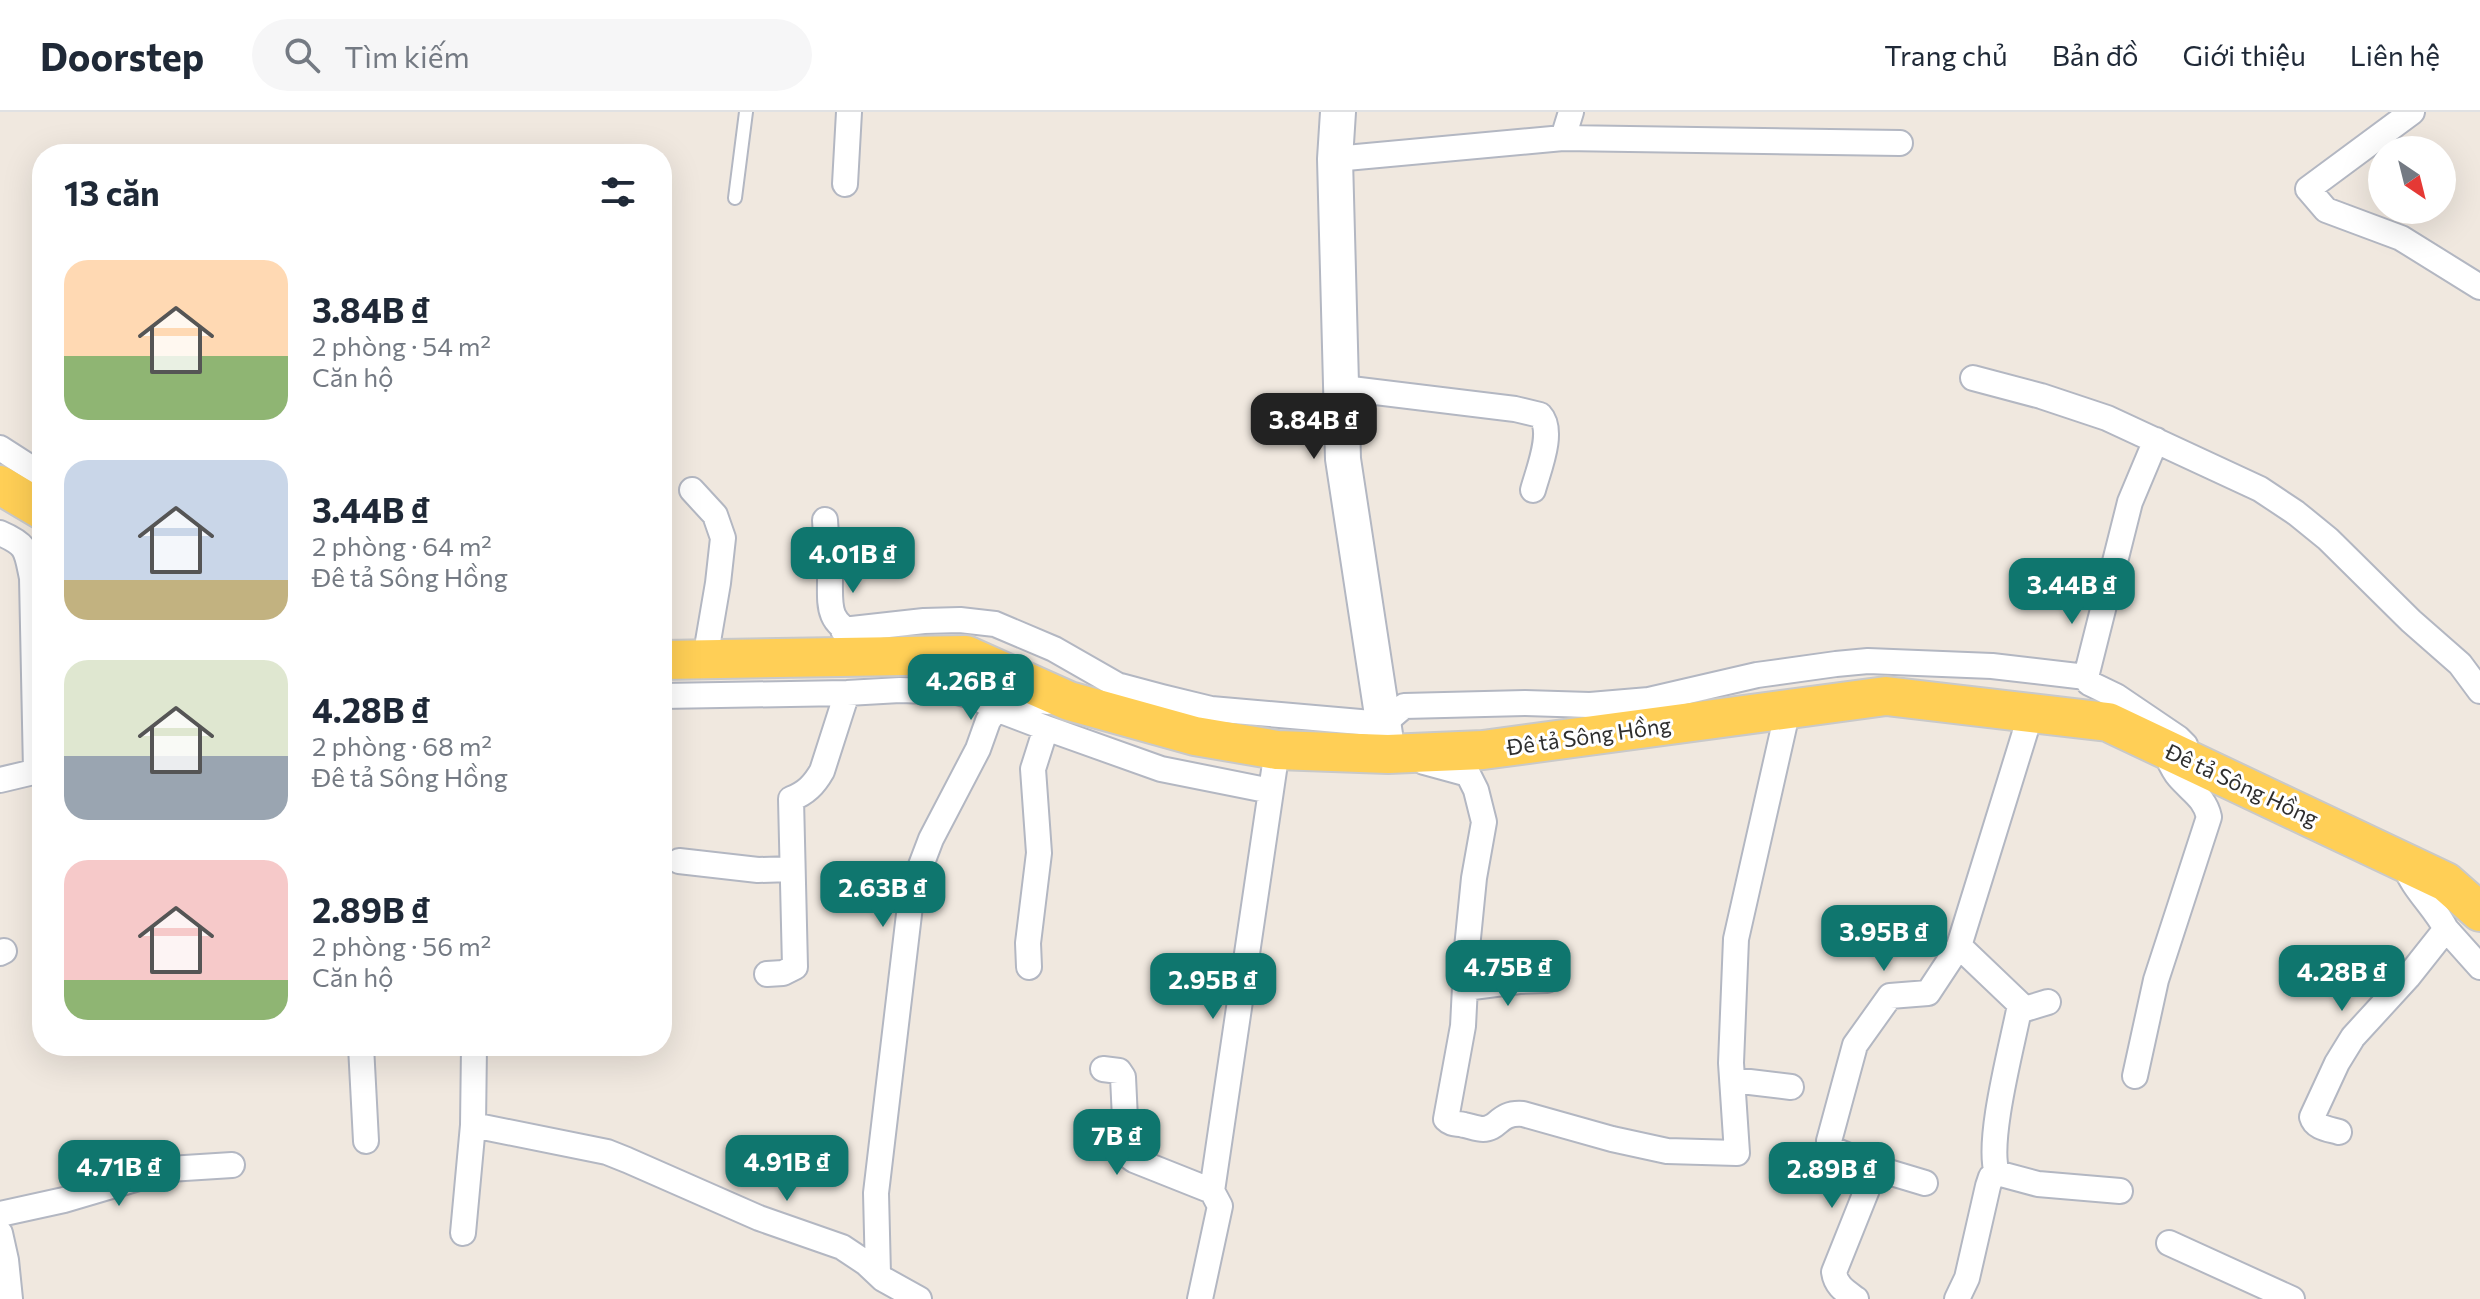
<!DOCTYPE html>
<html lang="vi">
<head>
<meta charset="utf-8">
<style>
  body { margin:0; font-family:Commissioner,sans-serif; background:#f6f6f7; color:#1f2937; height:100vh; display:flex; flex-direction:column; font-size:30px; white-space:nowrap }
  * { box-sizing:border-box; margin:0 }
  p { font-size:26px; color:#747a83 }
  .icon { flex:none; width:44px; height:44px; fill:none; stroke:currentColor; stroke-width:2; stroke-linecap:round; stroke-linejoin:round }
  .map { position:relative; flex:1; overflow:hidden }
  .sheet { position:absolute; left:32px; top:32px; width:640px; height:912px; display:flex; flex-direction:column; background:#fff; border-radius:32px; box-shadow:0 8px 32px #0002 }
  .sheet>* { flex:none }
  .needle { width:52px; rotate:145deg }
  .tools { position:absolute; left:2368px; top:24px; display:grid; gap:16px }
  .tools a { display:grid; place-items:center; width:88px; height:88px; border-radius:50%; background:#fff; box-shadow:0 8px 32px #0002; font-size:40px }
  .price { position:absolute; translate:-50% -68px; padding:0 18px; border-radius:16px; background:#0f766e; color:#fff; font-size:26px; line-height:52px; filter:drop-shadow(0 2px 4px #0008) }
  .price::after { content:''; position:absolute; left:50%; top:48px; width:24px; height:18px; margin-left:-12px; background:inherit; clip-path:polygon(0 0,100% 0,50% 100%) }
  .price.active { background:#222; color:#fff }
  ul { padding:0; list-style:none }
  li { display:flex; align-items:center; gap:24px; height:200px; padding:0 32px }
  li span { display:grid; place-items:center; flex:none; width:224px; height:160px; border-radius:24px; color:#555 }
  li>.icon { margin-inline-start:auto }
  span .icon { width:96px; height:96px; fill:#fffc; stroke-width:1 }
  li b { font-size:34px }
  h2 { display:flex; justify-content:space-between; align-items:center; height:96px; padding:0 32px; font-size:34px }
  header { display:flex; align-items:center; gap:48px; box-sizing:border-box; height:112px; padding:0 40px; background:#fff; border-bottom:2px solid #e0e1e3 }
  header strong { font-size:38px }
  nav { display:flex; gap:44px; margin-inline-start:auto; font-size:28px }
  .search { width:560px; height:72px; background:#f6f6f7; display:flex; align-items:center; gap:20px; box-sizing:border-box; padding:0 28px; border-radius:44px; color:#747a83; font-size:30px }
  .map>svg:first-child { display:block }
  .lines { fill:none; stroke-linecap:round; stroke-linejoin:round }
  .lane-casing { stroke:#b3b7c2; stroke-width:16 }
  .street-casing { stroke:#b3b7c2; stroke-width:28 }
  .secondary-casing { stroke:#b3b7c2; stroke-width:38 }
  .primary-casing { stroke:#c9c9c9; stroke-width:42 }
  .lane { stroke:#fff; stroke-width:12 }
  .street { stroke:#fff; stroke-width:24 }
  .secondary { stroke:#fff; stroke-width:34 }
  .primary { stroke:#ffcf56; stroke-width:38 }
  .labels { text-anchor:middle; stroke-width:6; stroke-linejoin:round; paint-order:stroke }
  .street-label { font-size:22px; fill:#2e2e2e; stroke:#fff }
</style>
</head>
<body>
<header>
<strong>Doorstep</strong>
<div class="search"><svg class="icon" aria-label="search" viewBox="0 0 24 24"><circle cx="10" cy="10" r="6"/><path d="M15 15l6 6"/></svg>Tìm kiếm</div>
<nav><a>Trang chủ</a><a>Bản đồ</a><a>Giới thiệu</a><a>Liên hệ</a></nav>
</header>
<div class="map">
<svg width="2480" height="1187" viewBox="0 0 2480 1187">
  <rect width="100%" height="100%" fill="#f0e8df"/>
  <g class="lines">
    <defs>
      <path id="lane" d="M735 86 746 0"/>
      <path id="street" d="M2412 0 2308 77 2326 98 2401 126 2480 175
        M1563 26 1571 0
        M1335 47 1563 26 1900 31
        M845 72 849 0
        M1973 266 2041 284 2107 306 2260 377 2296 401 2328 427 2411 509 2460 552 2480 579
        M1343 276 1515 297 1540 303C1555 319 1538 359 1533 378
        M2156 328 2130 390 2086 565 2089 571 2116 584 2178 626 2185 633
        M0 336 42 363
        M692 378 715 403 723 426 718 471 705 547
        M825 408C826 427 829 447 830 466 830 495 827 510 857 524
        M0 421C28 433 26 438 32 466L36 659
        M843 518 924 509 960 508 995 512 1054 537 1117 573 1162 585 1211 597 1383 612 1404 594 1525 591 1590 593 1649 588 1757 563 1836 552 1868 549 1992 554 2086 565
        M662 584 847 581 900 578 957 580 976 585 996 597 1046 616 1161 657 1271 679
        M2031 601 1959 834 2025 897 2048 890
        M1424 650 1468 662 1476 678 1484 710 1474 766 1467 836 1463 914 1446 1007C1452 1013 1456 1011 1464 1013 1470 1014 1477 1017 1483 1017 1499 1017 1498 1000 1523 1002L1612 1027 1667 1039 1737 1041 1731 951 1736 827 1788 597
        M0 668 42 658
        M679 749 758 758 792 757
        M2446 817 2480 855
        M0 841 4 839
        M1029 855 1028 831 1039 741 1033 657 1046 616
        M767 862 783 861 795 855 791 687C806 681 814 673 822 659L847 581
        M1465 876 1519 869 1547 868
        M2020 893C2013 930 1986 1029 1997 1061L2038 1072 2120 1079
        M361 934 366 1029
        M474 934 473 1013 607 1040 627 1048 759 1106 842 1135 866 1151 883 1167 919 1187
        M1103 957 1119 959 1123 965 1125 1007 1122 1039 1134 1048 1212 1079
        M2135 964 2156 868 2209 705C2205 686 2191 679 2179 665 2172 657 2168 646 2164 637
        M1733 968 1791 975
        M2339 1020C2329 1017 2315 1016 2312 1005L2337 951 2353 925 2408 865 2446 817C2434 794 2413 777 2404 752
        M1925 1071 1885 1059 1832 1037 1829 1029 1855 933 1890 884 1928 881 1959 834
        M0 1102 64 1088 169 1057 232 1053
        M0 1121 6 1148 10 1187
        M463 1121 473 1013
        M2169 1131 2292 1187
        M878 1162 876 1081 912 777 931 727 978 637 988 609 996 597 1021 586 1047 590
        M1200 1187 1220 1094 1212 1079 1277 638
        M1856 1187C1845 1179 1836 1174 1834 1160L1876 1055
        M1957 1187 1967 1166 1988 1074 1991 1065 1997 1061"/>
      <path id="secondary" d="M1338 0 1335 47 1343 347 1388 642"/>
      <path id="primary" d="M0 373 42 398
        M662 548 966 543 1069 589 1195 624 1277 638 1388 642 1483 638 1886 584 2108 610 2446 770 2480 800"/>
    </defs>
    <!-- lane casing -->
    <use href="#lane" class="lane-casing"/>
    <!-- street casing -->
    <use href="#street" class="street-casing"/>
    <!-- secondary casing -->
    <use href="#secondary" class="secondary-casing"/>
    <!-- primary casing -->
    <use href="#primary" class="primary-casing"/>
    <!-- lane -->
    <use href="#lane" class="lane"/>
    <!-- street -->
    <use href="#street" class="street"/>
    <!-- secondary -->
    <use href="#secondary" class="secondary"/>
    <!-- primary -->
    <use href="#primary" class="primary"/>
  </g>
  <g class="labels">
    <!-- street labels -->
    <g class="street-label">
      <text transform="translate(1589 624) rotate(-8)" y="8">Đê tả Sông Hồng</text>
      <text transform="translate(2242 673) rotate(25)" y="8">Đê tả Sông Hồng</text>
    </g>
  </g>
</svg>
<div class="tools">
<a><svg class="needle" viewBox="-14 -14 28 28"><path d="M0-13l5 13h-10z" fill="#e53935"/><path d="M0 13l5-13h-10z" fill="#747a83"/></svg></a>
</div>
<b class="price active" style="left:1314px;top:349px">3.84B ₫</b>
<b class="price" style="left:853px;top:483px">4.01B ₫</b>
<b class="price" style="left:2072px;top:514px">3.44B ₫</b>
<b class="price" style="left:971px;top:610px">4.26B ₫</b>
<b class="price" style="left:883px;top:817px">2.63B ₫</b>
<b class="price" style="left:1884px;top:861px">3.95B ₫</b>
<b class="price" style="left:1508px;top:896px">4.75B ₫</b>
<b class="price" style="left:2342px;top:901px">4.28B ₫</b>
<b class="price" style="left:1213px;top:909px">2.95B ₫</b>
<b class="price" style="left:1117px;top:1065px">7B ₫</b>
<b class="price" style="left:787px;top:1091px">4.91B ₫</b>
<b class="price" style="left:119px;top:1096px">4.71B ₫</b>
<b class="price" style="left:1832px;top:1098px">2.89B ₫</b>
<section class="sheet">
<h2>13 căn<svg class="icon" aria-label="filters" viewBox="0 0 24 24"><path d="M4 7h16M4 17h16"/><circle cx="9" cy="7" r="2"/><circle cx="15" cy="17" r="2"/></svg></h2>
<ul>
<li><span style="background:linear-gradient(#ffd9b3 60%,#8fb573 0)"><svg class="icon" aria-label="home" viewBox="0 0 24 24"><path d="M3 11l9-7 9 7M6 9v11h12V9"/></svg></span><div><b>3.84B ₫</b><p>2 phòng · 54 m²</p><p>Căn hộ</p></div></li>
<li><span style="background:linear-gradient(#c9d6e8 75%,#c2b280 0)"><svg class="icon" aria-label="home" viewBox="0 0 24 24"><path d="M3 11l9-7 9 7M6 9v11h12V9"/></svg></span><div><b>3.44B ₫</b><p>2 phòng · 64 m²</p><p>Đê tả Sông Hồng</p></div></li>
<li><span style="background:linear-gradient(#dfe7d0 60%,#9aa5b1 0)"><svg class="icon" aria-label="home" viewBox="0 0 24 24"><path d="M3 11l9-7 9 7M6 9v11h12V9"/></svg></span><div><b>4.28B ₫</b><p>2 phòng · 68 m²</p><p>Đê tả Sông Hồng</p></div></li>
<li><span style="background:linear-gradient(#f6c9c9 75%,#8fb573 0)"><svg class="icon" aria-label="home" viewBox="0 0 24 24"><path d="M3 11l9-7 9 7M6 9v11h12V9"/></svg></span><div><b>2.89B ₫</b><p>2 phòng · 56 m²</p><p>Căn hộ</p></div></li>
</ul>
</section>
</div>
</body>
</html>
